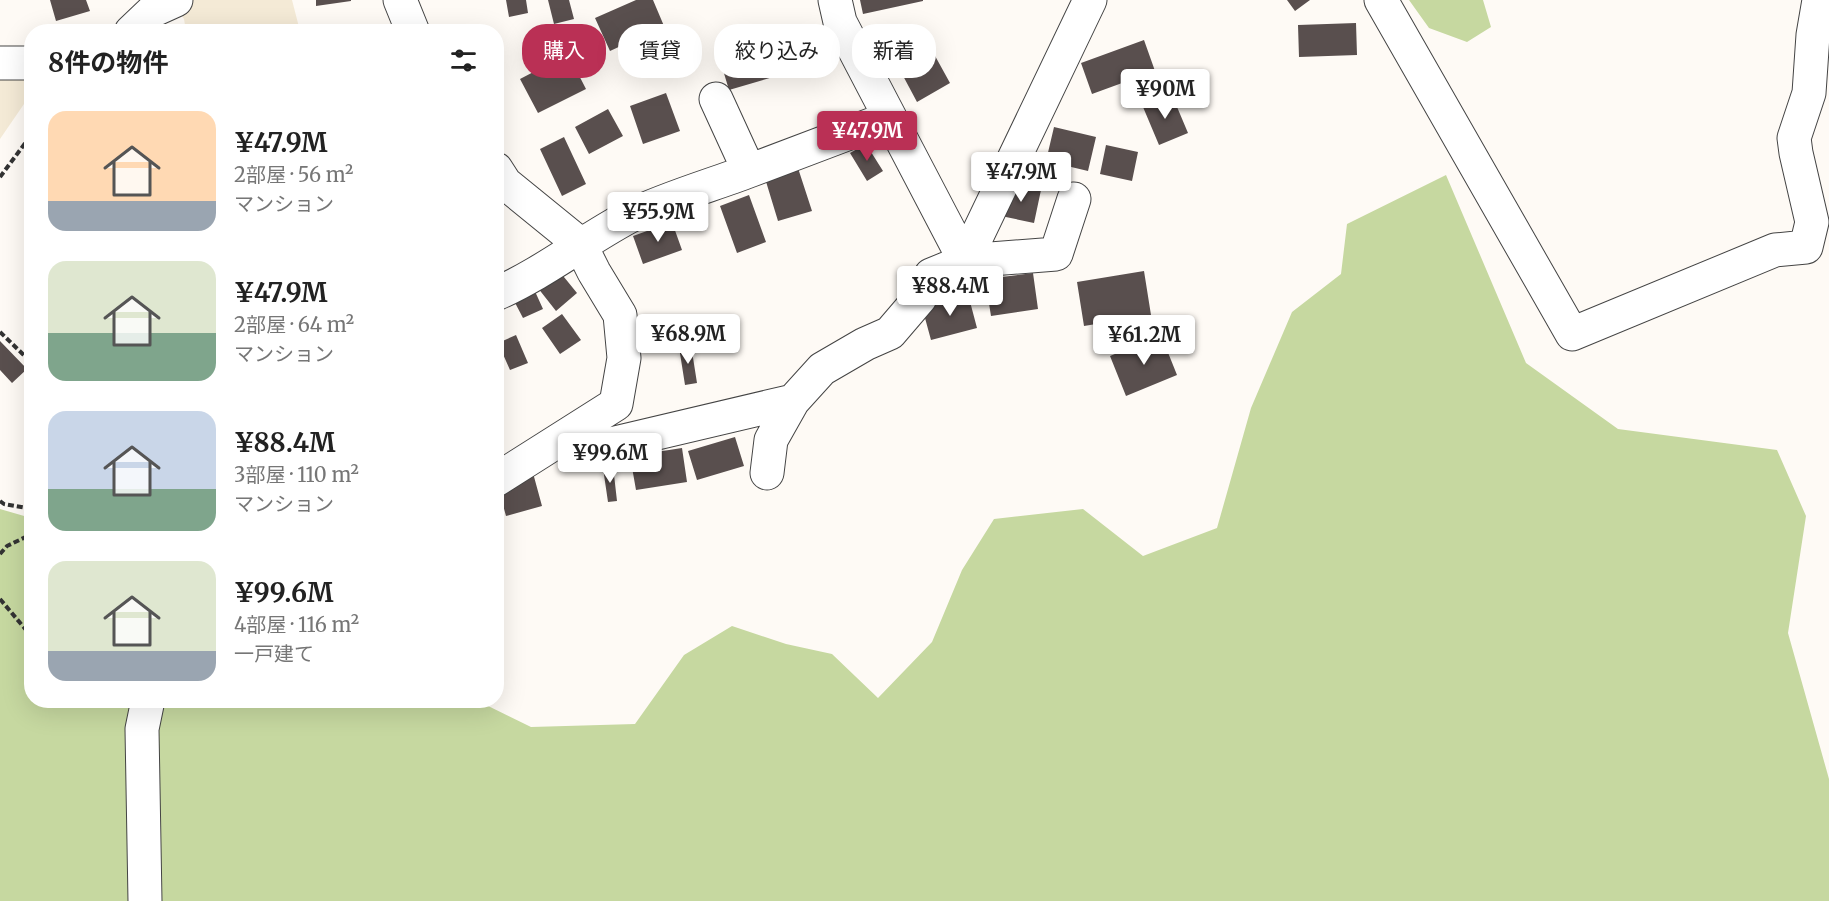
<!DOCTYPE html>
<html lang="ja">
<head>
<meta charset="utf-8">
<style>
  body { margin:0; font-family:Merriweather,"Noto Sans JP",serif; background:#f6f6f6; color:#222; height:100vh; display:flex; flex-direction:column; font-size:22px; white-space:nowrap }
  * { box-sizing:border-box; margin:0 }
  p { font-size:20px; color:#767676 }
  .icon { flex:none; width:33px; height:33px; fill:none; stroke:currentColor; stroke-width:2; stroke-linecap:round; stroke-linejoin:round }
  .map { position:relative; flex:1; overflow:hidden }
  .sheet { position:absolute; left:24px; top:24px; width:480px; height:684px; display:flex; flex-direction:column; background:#fff; border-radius:24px; box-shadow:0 6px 24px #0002 }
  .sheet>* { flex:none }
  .hud { position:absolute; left:522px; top:24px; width:570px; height:54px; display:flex; gap:12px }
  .price { position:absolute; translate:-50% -51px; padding:0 14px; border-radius:6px; background:#fff; color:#222; font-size:20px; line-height:39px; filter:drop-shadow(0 2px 3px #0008) }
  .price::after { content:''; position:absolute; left:50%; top:36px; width:18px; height:14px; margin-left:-9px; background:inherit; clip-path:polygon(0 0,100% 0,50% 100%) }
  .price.current { background:#ba3055; color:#fff }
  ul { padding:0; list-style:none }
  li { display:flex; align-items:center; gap:18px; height:150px; padding:0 24px }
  li span { display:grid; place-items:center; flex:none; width:168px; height:120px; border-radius:18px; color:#555 }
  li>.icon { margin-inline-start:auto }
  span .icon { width:72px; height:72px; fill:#fffc; stroke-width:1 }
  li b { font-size:26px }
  h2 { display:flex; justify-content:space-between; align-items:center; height:72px; padding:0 24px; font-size:26px }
  .tag { padding:0 21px; border-radius:24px; background:#fff; box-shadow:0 6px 24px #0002; font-size:21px; line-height:54px }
  .tag.current { background:#ba3055; color:#fff }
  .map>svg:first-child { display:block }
  .farmland { fill:#f4ead6 }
  .forest { fill:#c6d8a0 }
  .building { fill:#594f4e }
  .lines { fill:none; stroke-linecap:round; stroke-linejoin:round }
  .minor-casing { stroke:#444; stroke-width:35 }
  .path { stroke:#333; stroke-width:4; stroke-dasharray:6 3; stroke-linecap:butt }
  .minor { stroke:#fff; stroke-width:33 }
</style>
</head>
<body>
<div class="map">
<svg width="1829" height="901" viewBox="0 0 1829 901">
  <rect width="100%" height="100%" fill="#fefaf5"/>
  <!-- farmland -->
  <path class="farmland" d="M172 0H292L300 31H186L184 19Z
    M0 70 31 78 24 104 0 139Z"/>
  <!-- forest -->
  <path class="forest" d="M1409 0H1483L1491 27 1467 42 1429 28Z
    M1446 175 1526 363 1618 429 1777 450 1806 516 1788 633 1829 779V901H0V509L31 518 32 700H476L531 727 635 724 684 655 732 626 786 644 832 654 878 698 932 642 962 570 994 519 1083 509 1143 556 1217 528 1251 408 1292 312 1341 274 1347 224Z"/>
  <!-- building -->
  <path class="building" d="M50 0H86L90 11 56 21Z
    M316 0H351V1L316 6Z
    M506 0H526L528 13 509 17Z
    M548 0H569L574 19 554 24Z
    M636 0H653L664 26 610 51 595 18Z
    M860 0H923V1L863 14Z
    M1287 0H1310L1295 11Z
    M1356 23 1357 55 1299 57 1298 25Z
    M795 27 807 67 729 90 717 50Z
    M907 32 914 53 892 60 885 40Z
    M1144 40 1155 71 1092 94 1081 63Z
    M568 54 586 89 538 113 520 79Z
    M934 54 950 83 917 102 901 72Z
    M666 93 680 131 643 144 630 106Z
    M1172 95 1188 133 1159 145 1143 107Z
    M608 109 623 136 589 154 575 127Z
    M1054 127 1096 137 1088 171 1046 161Z
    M564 137 586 184 562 196 540 149Z
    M866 144 883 171 867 181 850 153Z
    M1106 145 1138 152 1132 181 1100 174Z
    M797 165 812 211 778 221 764 175Z
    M1008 183 1041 190 1034 223 1001 216Z
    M749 195 766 242 737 253 720 206Z
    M672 222 682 250 643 264 633 236Z
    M555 266 577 293 556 311 534 283Z
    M1144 271 1151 315 1084 326 1077 282Z
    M1033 273 1038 309 991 316 985 279Z
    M533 287 543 309 523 318 512 297Z
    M968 294 977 328 931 340 922 307Z
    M562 314 581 340 560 354 542 328Z
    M516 335 528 363 510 370 498 343Z
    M1161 335 1177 375 1126 396 1110 356Z
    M0 341 27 369 12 383 0 370Z
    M691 345 697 383 685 385 679 347Z
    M735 437 744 466 697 480 688 451Z
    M682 448 687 482 636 490 630 456Z
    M613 466 617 501 608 502 603 468Z
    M533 473 542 506 506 516 497 483Z"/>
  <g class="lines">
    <defs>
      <path id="minor" d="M400 0 413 32
        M835 0 840 22 965 261
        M1381 0 1572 334 1775 250 1806 247 1812 222 1796 153 1794 138 1809 93 1813 35 1819 0
        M131 32 154 10 176 0
        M0 63H32
        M496 169 505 183 580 244 594 272 620 315 624 358 616 404 496 480
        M749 171 889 118
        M965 261 1090 0
        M496 294C544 273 586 239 632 215 667 198 712 185 749 171L716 99
        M557 442 581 451 793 401
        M767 473 771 440 793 401 822 369 865 344 890 333 920 298 931 275 965 261 1056 254 1074 199
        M145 901 142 729 148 700"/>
    </defs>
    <!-- minor casing -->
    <use href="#minor" class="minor-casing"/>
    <!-- path -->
    <path class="path" d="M0 177 32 134
      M0 332 32 363
      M0 501 4 504 32 509
      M0 554 7 546 32 534
      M0 599 32 637"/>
    <!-- minor -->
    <use href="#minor" class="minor"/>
  </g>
</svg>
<b class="price" style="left:1165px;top:120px">¥90M</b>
<b class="price current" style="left:867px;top:162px">¥47.9M</b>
<b class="price" style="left:1021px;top:203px">¥47.9M</b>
<b class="price" style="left:658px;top:243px">¥55.9M</b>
<b class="price" style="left:950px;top:317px">¥88.4M</b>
<b class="price" style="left:688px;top:365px">¥68.9M</b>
<b class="price" style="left:1144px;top:366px">¥61.2M</b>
<b class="price" style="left:610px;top:484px">¥99.6M</b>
<div class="hud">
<a class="tag current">購入</a>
<a class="tag">賃貸</a>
<a class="tag">絞り込み</a>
<a class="tag">新着</a>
</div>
<section class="sheet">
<h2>8件の物件<svg class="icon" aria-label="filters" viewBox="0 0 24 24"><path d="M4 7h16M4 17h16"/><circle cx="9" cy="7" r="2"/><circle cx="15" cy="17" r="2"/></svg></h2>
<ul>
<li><span style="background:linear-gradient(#ffd9b3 75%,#9aa5b1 0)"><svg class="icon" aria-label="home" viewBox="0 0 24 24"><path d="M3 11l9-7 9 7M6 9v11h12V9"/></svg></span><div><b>¥47.9M</b><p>2部屋 · 56 m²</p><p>マンション</p></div></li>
<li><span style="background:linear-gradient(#dfe7d0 60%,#7fa58c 0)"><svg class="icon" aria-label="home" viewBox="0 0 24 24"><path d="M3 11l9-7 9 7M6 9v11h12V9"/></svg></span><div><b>¥47.9M</b><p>2部屋 · 64 m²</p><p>マンション</p></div></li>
<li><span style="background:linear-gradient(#c9d6e8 65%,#7fa58c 0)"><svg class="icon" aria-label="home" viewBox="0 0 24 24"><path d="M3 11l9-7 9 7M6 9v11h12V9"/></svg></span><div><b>¥88.4M</b><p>3部屋 · 110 m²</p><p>マンション</p></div></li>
<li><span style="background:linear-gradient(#dfe7d0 75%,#9aa5b1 0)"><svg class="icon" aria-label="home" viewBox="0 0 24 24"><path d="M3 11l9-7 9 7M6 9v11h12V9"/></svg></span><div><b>¥99.6M</b><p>4部屋 · 116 m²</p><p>一戸建て</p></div></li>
</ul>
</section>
</div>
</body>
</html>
